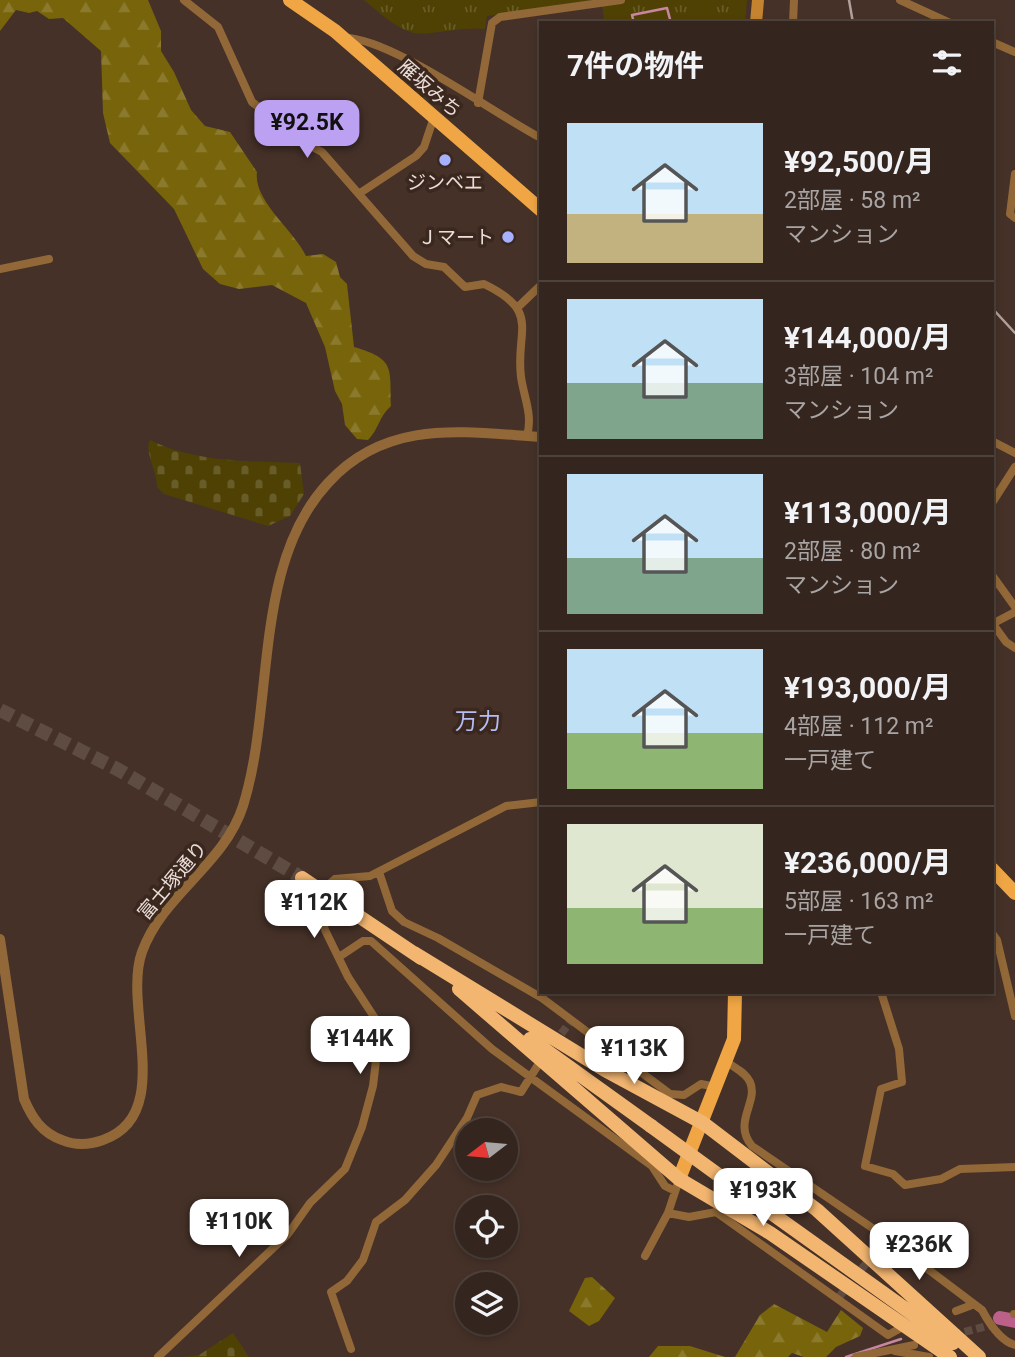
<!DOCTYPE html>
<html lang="ja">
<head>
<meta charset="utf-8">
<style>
  body { margin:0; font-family:Roboto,"Noto Sans JP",sans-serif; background:#3f312b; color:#f1f3f6; height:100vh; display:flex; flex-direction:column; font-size:26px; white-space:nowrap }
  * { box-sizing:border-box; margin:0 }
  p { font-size:23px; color:#a9a5a4 }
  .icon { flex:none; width:38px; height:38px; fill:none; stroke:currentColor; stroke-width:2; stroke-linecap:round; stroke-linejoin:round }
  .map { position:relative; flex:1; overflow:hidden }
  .details { position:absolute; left:539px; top:21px; width:455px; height:973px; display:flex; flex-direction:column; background:#34251e; border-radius:0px; box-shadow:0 4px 10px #0003,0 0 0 2px #4e423c }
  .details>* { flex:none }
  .needle { width:46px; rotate:254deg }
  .controls { position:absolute; left:455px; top:1118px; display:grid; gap:14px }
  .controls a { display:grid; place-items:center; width:63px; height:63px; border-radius:50%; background:#34251e; box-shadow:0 4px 10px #0003,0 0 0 2px #4e423c; font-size:35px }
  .price { position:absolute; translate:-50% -60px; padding:0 16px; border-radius:14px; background:#fff; color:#222; font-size:23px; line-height:46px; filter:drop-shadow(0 2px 4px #0008) }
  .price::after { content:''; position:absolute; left:50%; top:42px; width:21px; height:16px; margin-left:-10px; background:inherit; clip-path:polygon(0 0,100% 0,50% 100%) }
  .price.active { background:#bca0f2; color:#111 }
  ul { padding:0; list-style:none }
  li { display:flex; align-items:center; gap:21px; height:175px; padding:0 28px }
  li+li { border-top:2px solid #4e423c }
  li span { display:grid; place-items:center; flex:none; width:196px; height:140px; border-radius:0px; color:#555 }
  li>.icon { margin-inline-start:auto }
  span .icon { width:84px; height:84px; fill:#fffc; stroke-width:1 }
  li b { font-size:30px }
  h2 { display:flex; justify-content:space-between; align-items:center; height:84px; padding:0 28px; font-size:30px }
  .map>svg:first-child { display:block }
  .forest { fill:url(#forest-firs) }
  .cemetery { fill:url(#cemetery-stones) }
  .park { fill:url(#park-tufts) }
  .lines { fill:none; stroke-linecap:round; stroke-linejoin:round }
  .stream { stroke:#c986a0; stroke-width:2.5 }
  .river { stroke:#bb6088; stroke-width:14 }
  .minor-tunnel { stroke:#5e4b42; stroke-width:8; stroke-dasharray:8 4; stroke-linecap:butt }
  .motorway-tunnel { stroke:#5e4b42; stroke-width:14; stroke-dasharray:14 7; stroke-linecap:butt }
  .minor { stroke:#926838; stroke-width:8 }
  .tertiary { stroke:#926838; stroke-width:10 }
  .secondary { stroke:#c4832e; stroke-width:12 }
  .trunk { stroke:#f0a644; stroke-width:14 }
  .motorway { stroke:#f3b671; stroke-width:14 }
  .rail { stroke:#b0a19a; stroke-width:2.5 }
  .motorway-bridge { stroke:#f3b671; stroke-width:14 }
  .poi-dot { fill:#a7b0fc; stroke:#3a271e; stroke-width:2.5 }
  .labels { text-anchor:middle; stroke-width:7; stroke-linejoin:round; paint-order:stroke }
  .street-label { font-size:19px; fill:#ebded8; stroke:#3a271e }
  .poi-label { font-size:19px; fill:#ebded8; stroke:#3a271e }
  .quarter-label { font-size:23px; fill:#b5bdf5; stroke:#3a271e }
</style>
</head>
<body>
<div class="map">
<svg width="1015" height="1357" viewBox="0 0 1015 1357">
  <defs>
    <pattern id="forest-firs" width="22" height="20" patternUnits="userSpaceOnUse" patternTransform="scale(1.75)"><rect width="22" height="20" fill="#78640a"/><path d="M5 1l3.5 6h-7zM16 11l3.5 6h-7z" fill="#8b7a2d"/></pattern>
    <pattern id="cemetery-stones" width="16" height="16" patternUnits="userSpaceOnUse" patternTransform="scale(1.75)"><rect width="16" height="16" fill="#4f4104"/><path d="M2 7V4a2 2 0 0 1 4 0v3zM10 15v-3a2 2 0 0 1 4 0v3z" fill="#685c28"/></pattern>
    <pattern id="park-tufts" width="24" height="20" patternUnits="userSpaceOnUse" patternTransform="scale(1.75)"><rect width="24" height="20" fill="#4f4104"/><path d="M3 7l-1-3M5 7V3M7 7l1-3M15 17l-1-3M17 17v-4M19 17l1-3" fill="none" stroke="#685c28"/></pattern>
  </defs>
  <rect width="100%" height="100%" fill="#453128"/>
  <!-- forest -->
  <path class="forest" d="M0 0H148L161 31V51L174 72 191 110 205 126 230 132 257 172C253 201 295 231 306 256L323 254 336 262 340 277 347 284 354 347C395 359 390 367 391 406 379 416 379 429 368 440L357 439 345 425 342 404 335 391 325 347 306 303 272 285 239 289 220 284 203 269 174 209 110 143 103 113 101 51 63 18 49 19 37 11 29 13 16 10 0 31Z
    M592 1277 615 1298 599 1321 589 1326 569 1311 585 1278Z
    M774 1304 827 1332 841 1310 863 1328 860 1336 836 1347 826 1357H804L792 1353 788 1357H735L760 1315Z
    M658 1346H690L725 1357H649Z"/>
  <!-- cemetery -->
  <path class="cemetery" d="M150 440C196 463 250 461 300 463L304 494 290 516 268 526 164 494 157 487C157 471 144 451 150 440Z
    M233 1333 249 1357H184L199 1355Z"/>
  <!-- park -->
  <path class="park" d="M364 0H593L487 16 485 29C463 26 428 36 414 33 395 28 379 12 364 0Z
    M602 0H747L745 23H604Z"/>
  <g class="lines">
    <!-- stream -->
    <path class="stream" d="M634 23 632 15 667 8 671 23
      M846 1357 901 1339"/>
    <!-- river -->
    <path class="river" d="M1000 1318 1015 1321"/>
    <!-- minor-tunnel -->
    <path class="minor-tunnel" d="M554 1043 571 1021
      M839 1297 872 1256
      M953 1335 991 1325"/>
    <!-- motorway-tunnel -->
    <path class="motorway-tunnel" d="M0 710 117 769 302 878"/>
    <!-- minor -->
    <path class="minor" d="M184 0 218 27 252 102 301 141 322 152 413 256 426 264 444 267 465 287 484 284C542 312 515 330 521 377 524 398 533 415 527 436
      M900 0 950 23
      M793 23 794 0
      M343 38C387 35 496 115 541 138
      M992 42 1015 52
      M478 103 492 23 500 17 621 0
      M1015 174 1010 214 1015 218
      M360 193 416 156 424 147 434 117
      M0 269 49 259
      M517 308 541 285
      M992 441 1015 453
      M992 503 1015 467
      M992 575 1015 607
      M992 624 1015 612
      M993 624 1006 642 1015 648
      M379 872 392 911 404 922 438 938 542 998 670 1094 684 1095 701 1084 716 1087
      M328 885 335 879 370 876 506 806 541 802
      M992 933 997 940 1015 1016
      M339 957 363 941H371L492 1049 652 1166 665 1186 675 1191
      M881 992 899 1049 902 1082 881 1089 865 1166 893 1174 905 1185 941 1179 960 1169 1015 1167
      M725 1060C733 1068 745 1071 750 1082 759 1102 732 1122 752 1146L884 1236 982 1310C989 1323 1000 1341 1015 1345
      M668 1213 689 1217 716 1212 888 1335 899 1329
      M879 1248 884 1236
      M645 1256 668 1213 677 1186
      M956 1311 972 1305
      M1014 1314H1015
      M351 1349 331 1292 347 1281 363 1260 376 1222 405 1200 436 1165 467 1118 477 1095 501 1087 521 1092 538 1065
      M895 1351 929 1357
      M158 1357 288 1234 310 1203 345 1169 362 1127 373 1086 380 1026 348 977 325 930 320 910 321 896
      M856 1357 914 1345"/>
    <!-- tertiary -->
    <path class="tertiary" d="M0 939 24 1099C32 1118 42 1133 62 1140 76 1146 89 1145 103 1140 176 1115 122 1007 142 952 163 894 224 865 243 806 275 704 252 565 328 483 387 418 463 432 541 437"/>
    <!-- secondary -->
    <path class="secondary" d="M756 23 758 0"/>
    <!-- trunk -->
    <path class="trunk" d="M290 0 335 31 541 210
      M992 869 1015 893
      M679 1179 734 1039 735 992"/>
    <!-- motorway -->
    <path class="motorway" d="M302 878 421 958
      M414 953 605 1070 703 1123 817 1210 979 1357
      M459 989 679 1179 770 1233 950 1357
      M530 1039 651 1126
      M728 1182 953 1343"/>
    <!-- rail -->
    <path class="rail" d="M849 0 853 23
      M992 308 1015 333"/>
    <!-- motorway-bridge -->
    <path class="motorway-bridge" d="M651 1126 728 1182"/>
  </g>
  <!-- markers -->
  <g class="poi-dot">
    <circle cx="445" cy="160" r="7"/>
    <circle cx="508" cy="237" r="7"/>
  </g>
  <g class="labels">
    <!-- street labels -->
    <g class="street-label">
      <text transform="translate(430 88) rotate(41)" y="7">雁坂みち</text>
      <text transform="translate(172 880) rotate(-50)" y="7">富士塚通り</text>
    </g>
    <!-- poi labels -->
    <g class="poi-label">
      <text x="445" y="189">ジンベエ</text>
      <text x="494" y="244" text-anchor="end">Ｊマート</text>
    </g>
    <!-- quarter labels -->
    <g class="quarter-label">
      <text x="478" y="729">万力</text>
    </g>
  </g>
</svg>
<div class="controls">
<a><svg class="needle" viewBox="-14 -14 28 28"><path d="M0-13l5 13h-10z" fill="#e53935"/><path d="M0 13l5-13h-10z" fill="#a9a5a4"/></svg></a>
<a><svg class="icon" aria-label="locate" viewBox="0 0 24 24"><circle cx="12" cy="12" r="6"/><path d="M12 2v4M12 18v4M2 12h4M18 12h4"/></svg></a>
<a><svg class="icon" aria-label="layers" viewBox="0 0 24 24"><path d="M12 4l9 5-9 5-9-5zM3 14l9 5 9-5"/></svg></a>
</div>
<b class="price active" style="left:307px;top:160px">¥92.5K</b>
<b class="price" style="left:314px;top:940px">¥112K</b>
<b class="price" style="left:360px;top:1076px">¥144K</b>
<b class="price" style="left:634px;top:1086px">¥113K</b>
<b class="price" style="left:763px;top:1228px">¥193K</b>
<b class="price" style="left:239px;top:1259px">¥110K</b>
<b class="price" style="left:919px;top:1282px">¥236K</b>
<section class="details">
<h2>7件の物件<svg class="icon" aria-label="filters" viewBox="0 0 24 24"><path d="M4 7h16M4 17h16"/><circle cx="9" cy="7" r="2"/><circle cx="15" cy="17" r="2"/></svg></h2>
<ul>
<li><span style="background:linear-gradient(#bfe0f5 65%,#c2b280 0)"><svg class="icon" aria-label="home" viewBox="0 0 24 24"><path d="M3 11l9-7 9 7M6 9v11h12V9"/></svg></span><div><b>¥92,500/月</b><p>2部屋 · 58 m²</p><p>マンション</p></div></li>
<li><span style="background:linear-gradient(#bfe0f5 60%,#7fa58c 0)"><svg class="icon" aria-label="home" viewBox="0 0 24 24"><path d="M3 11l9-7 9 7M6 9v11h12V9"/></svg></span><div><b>¥144,000/月</b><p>3部屋 · 104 m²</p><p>マンション</p></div></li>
<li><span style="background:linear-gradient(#bfe0f5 60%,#7fa58c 0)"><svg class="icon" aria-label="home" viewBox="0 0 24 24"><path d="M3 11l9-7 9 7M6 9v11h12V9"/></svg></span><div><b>¥113,000/月</b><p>2部屋 · 80 m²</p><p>マンション</p></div></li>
<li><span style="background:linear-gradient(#bfe0f5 60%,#8fb573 0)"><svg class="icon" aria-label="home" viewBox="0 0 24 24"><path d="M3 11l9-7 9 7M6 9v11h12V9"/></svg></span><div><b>¥193,000/月</b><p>4部屋 · 112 m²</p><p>一戸建て</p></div></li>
<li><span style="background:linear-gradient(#dfe7d0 60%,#8fb573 0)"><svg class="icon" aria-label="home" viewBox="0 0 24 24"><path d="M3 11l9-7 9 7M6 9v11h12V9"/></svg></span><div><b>¥236,000/月</b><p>5部屋 · 163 m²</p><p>一戸建て</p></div></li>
</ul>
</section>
</div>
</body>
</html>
